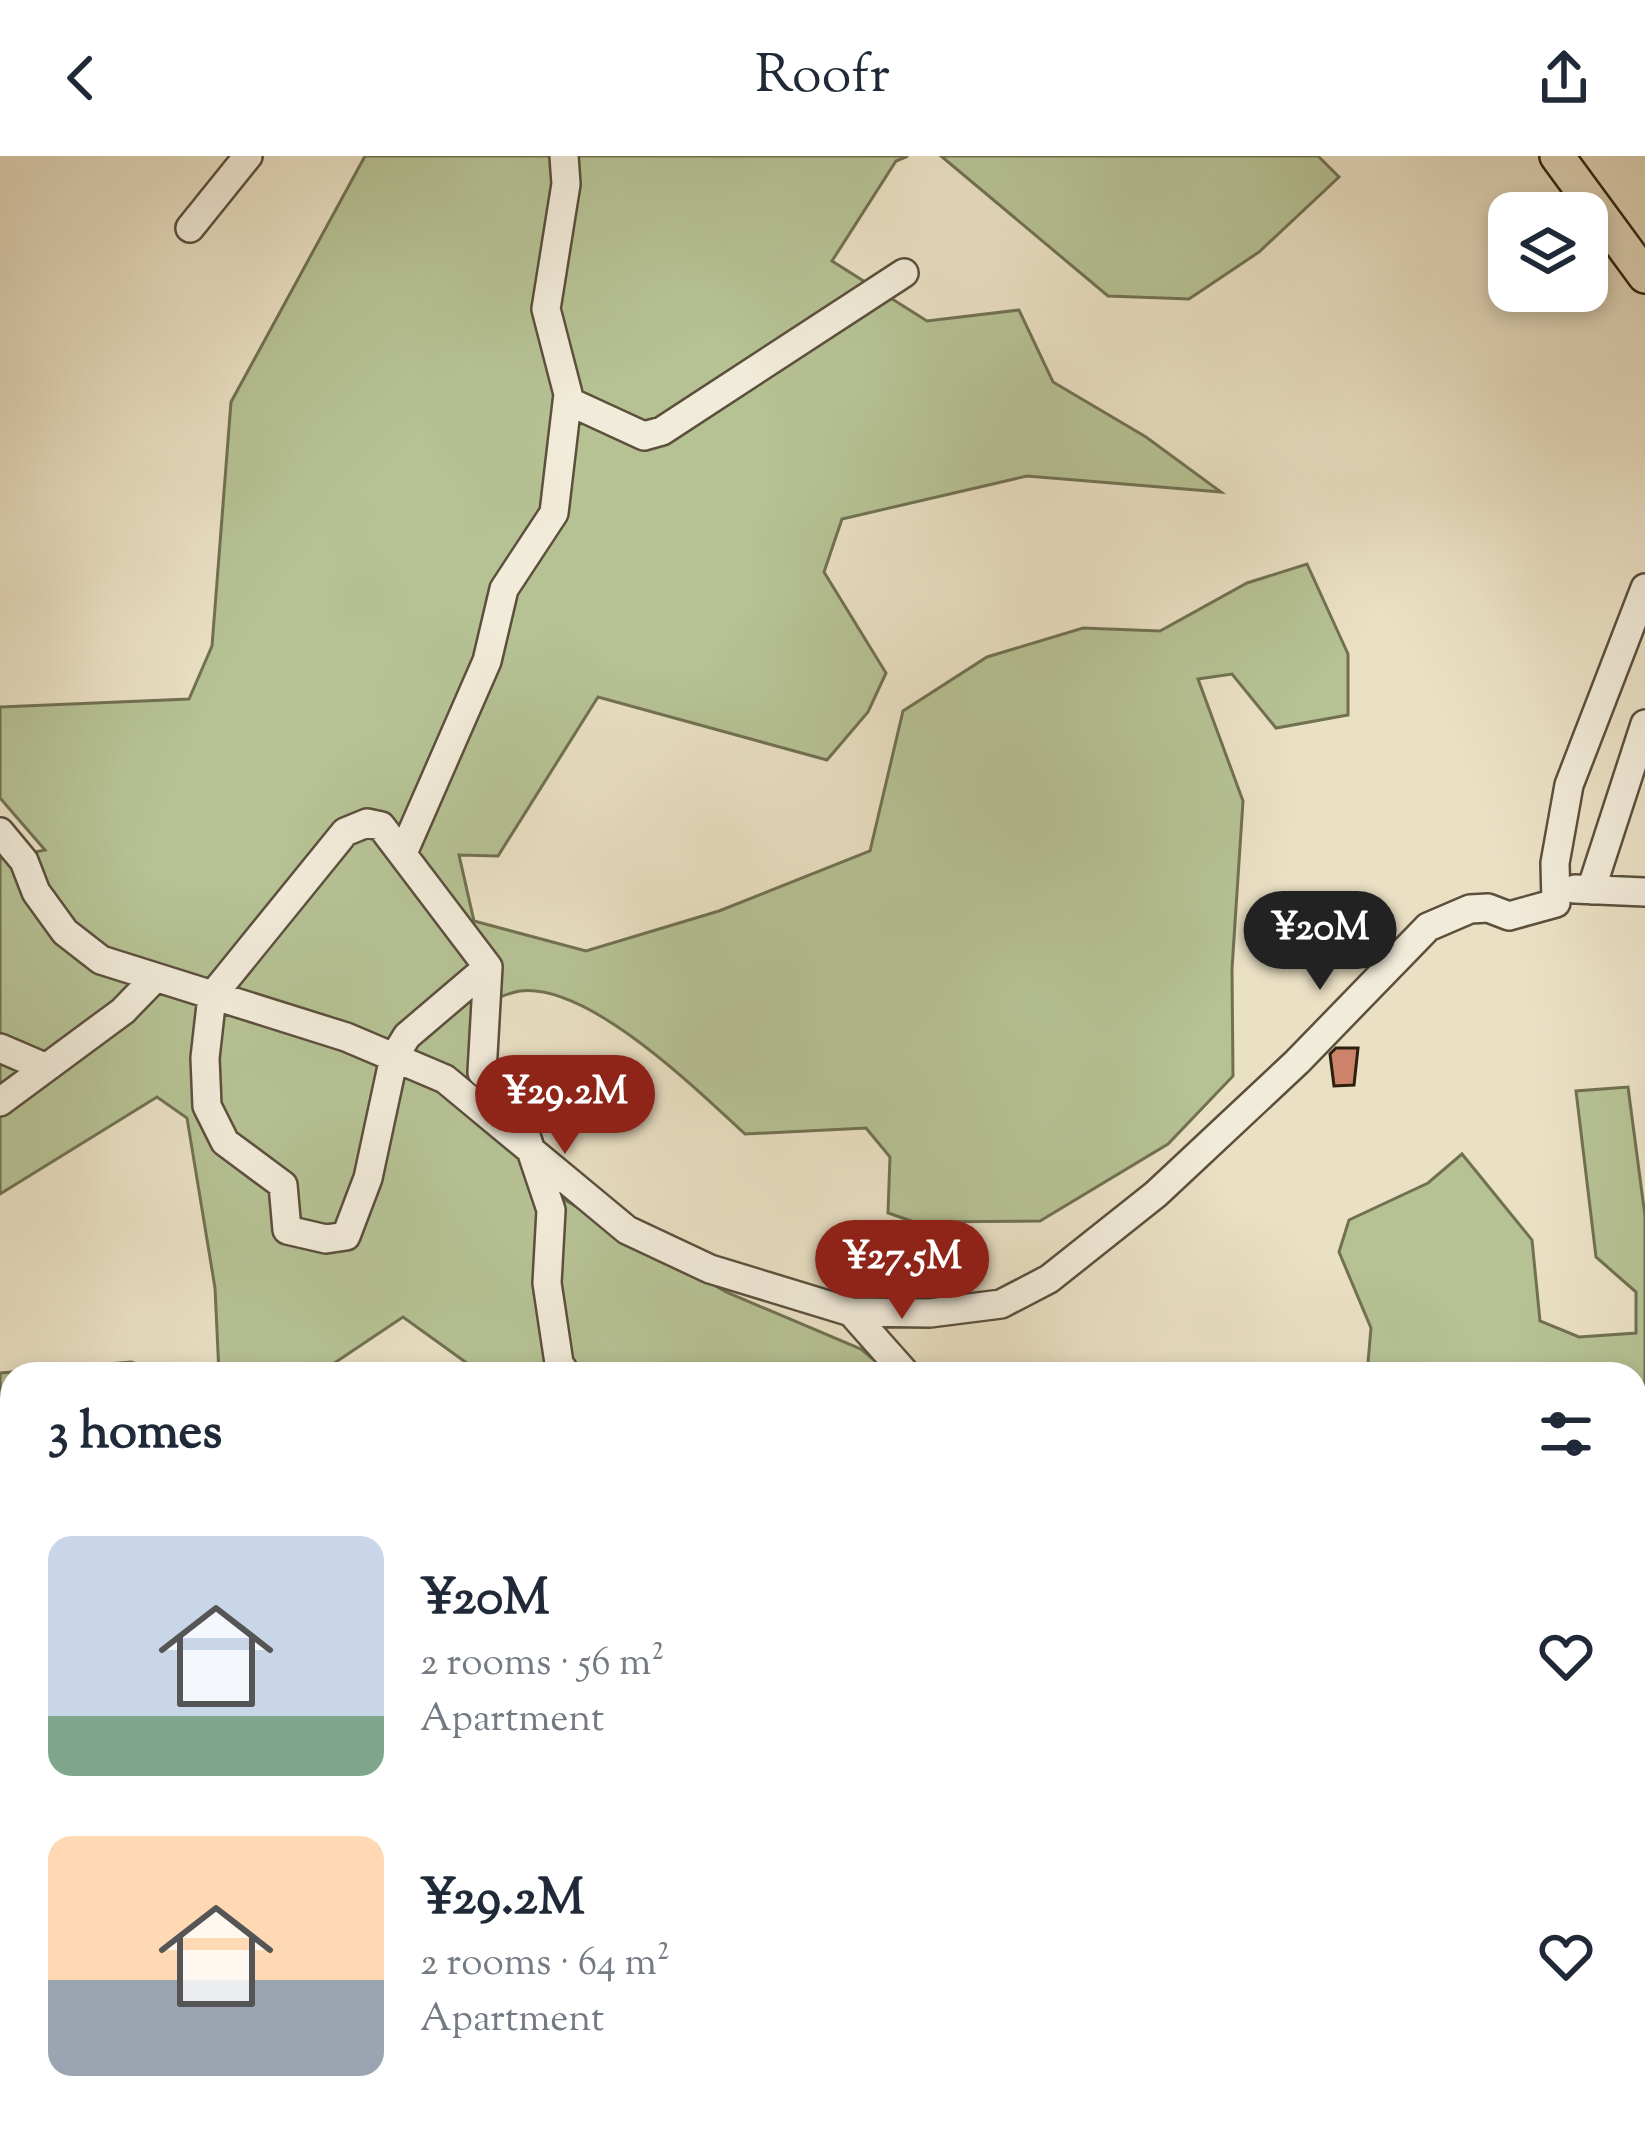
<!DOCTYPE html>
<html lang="en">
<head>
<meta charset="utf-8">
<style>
  body { margin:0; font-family:"Sorts Mill Goudy",serif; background:#f2f2f3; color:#1f2937; height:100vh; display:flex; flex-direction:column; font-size:45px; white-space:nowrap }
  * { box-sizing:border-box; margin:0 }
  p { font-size:39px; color:#747a83 }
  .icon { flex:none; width:66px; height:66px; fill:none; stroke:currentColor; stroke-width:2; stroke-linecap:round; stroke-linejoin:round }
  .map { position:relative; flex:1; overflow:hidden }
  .panel { position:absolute; left:0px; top:1206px; width:1647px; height:771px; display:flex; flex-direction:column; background:#fff; border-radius:36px 36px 0 0; box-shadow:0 6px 18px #0003 }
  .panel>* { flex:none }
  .tools { position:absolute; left:1488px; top:36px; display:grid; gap:24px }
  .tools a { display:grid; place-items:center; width:120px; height:120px; border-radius:24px; background:#fff; box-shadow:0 6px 18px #0003; font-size:60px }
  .price { position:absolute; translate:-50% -102px; padding:0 27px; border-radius:42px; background:#8f2418; color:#fff; font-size:39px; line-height:78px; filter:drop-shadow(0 3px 6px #0008) }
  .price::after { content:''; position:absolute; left:50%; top:72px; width:36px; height:27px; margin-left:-18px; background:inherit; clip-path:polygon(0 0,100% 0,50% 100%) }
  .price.active { background:#222; color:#fff }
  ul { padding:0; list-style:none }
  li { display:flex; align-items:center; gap:36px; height:300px; padding:0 48px }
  li span { display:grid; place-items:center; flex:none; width:336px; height:240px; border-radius:24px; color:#555 }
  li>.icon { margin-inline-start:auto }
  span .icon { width:144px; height:144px; fill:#fffc; stroke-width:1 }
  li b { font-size:51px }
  h2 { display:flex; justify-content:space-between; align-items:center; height:144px; padding:0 48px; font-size:51px }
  header { display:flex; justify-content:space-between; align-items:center; height:156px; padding:0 48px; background:#fff; font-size:54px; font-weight:600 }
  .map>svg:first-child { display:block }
  .green { fill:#b6c294; stroke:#717152; stroke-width:3 }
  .building { fill:#cc836a; stroke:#2c2010; stroke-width:3 }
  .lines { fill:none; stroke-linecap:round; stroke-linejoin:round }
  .minor-casing { stroke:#5c503d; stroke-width:32 }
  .major-casing { stroke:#2c2010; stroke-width:38 }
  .minor { stroke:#f1ebd9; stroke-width:27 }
  .major { stroke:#eae0c4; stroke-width:33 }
</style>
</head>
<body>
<header><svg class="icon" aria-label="back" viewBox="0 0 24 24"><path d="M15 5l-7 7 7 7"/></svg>Roofr<svg class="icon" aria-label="share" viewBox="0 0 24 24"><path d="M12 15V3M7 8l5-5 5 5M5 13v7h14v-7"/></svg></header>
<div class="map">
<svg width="1645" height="1975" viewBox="0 0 1645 1975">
  <rect width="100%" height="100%" fill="#eae0c4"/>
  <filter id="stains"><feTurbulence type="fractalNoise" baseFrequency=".00167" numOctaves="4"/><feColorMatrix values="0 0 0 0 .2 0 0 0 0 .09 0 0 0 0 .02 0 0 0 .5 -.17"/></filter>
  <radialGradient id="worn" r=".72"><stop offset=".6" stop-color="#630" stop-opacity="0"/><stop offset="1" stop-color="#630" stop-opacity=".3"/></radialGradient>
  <!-- green -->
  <path class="green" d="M365 0H908L896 5 832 105 927 165 1019 154 1053 226 1146 281 1221 336 1027 320 842 363 824 416 886 517 868 556 827 604 598 541 498 700 459 699 474 765 586 795 719 755 870 695 903 555 987 501 1083 472 1160 475 1247 427 1307 408 1348 498V559L1276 572 1232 518 1198 523 1243 645 1232 813 1233 920 1168 988 1040 1065 914 1066 888 1057 890 1001 866 972 745 978C697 934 589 827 520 835 506 837 489 846 476 851L468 922 520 965 530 1024 726 1136 861 1193 891 1218H482L403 1161 318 1218H219L215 1132 187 962 157 941 0 1038V703L45 694 0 642V551L189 543 212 490 231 246Z
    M941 0H1318L1339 21 1259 96 1189 143 1108 140Z
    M1628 931 1645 1060V1472L1635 1456V1218H1367L1371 1172 1339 1096 1349 1064 1428 1027 1462 998 1532 1084 1540 1165 1579 1181 1636 1177V1136L1596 1101 1576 935Z
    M131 1206 166 1218H12V1727L0 1715V1217Z
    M1645 1579V1776L1635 1783V1586Z
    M421 1965H514L494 1975H429Z"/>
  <!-- building -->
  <path class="building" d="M1336 892H1358L1354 929 1334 930 1330 898Z"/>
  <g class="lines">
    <defs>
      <path id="minor" d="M190 72 248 0
        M568 245 644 280 662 275 904 117
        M367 667 381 670 488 811 407 880 394 901 368 1022 346 1080 326 1083 287 1074 283 1029 225 986 207 950 205 902 212 840 345 676Z
        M0 676 24 705 36 736 65 776 101 804 346 881 445 923 627 1074 710 1113 851 1156 930 1157 1001 1148 1049 1123 1156 1038 1297 906 1428 771 1470 753 1488 752 1509 760 1556 747 1555 707 1569 629 1645 432
        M403 697 487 505 504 433 554 357 568 238 546 153 566 28 564 0
        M1575 733 1645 736
        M1591 734 1645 568
        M488 811 482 916 514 944 551 1054 547 1127 559 1207 566 1218
        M0 892 42 910
        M0 946 123 855 153 824
        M851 1156 906 1218
        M1635 1518 1645 1514
        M1635 1804 1645 1801
        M89 1965 91 1975
        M527 1965 537 1975
        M0 1966 12 1961
        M569 1975 585 1965
        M688 1975 703 1965
        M816 1975 831 1965
        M957 1975 962 1965
        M1049 1975 1051 1965
        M1125 1975 1127 1965
        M1196 1975 1199 1965
        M1238 1975 1246 1965"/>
      <path id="major" d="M1557 0 1645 120"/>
    </defs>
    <!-- minor casing -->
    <use href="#minor" class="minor-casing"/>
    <!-- major casing -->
    <use href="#major" class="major-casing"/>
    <!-- minor -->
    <use href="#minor" class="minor"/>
    <!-- major -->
    <use href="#major" class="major"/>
  </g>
  <rect width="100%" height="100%" filter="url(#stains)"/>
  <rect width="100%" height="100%" fill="url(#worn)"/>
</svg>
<div class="tools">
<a><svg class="icon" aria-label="layers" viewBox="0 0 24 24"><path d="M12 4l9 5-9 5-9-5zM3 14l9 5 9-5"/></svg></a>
</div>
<b class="price active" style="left:1320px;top:837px">¥20M</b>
<b class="price" style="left:565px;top:1001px">¥29.2M</b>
<b class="price" style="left:902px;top:1166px">¥27.5M</b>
<section class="panel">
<h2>3 homes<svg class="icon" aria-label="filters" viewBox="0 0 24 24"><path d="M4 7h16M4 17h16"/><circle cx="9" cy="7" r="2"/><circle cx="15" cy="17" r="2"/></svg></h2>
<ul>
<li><span style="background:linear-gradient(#c9d6e8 75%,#7fa58c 0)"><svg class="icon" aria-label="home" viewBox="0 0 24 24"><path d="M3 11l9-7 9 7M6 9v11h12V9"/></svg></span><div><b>¥20M</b><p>2 rooms · 56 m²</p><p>Apartment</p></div><svg class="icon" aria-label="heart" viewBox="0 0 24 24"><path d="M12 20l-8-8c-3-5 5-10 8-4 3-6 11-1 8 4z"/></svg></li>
<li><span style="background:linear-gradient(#ffd9b3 60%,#9aa5b1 0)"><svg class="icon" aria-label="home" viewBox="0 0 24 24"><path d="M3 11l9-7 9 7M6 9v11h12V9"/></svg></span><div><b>¥29.2M</b><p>2 rooms · 64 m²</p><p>Apartment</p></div><svg class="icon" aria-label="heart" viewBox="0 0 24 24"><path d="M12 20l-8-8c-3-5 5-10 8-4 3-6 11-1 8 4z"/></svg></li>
</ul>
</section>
</div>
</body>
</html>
